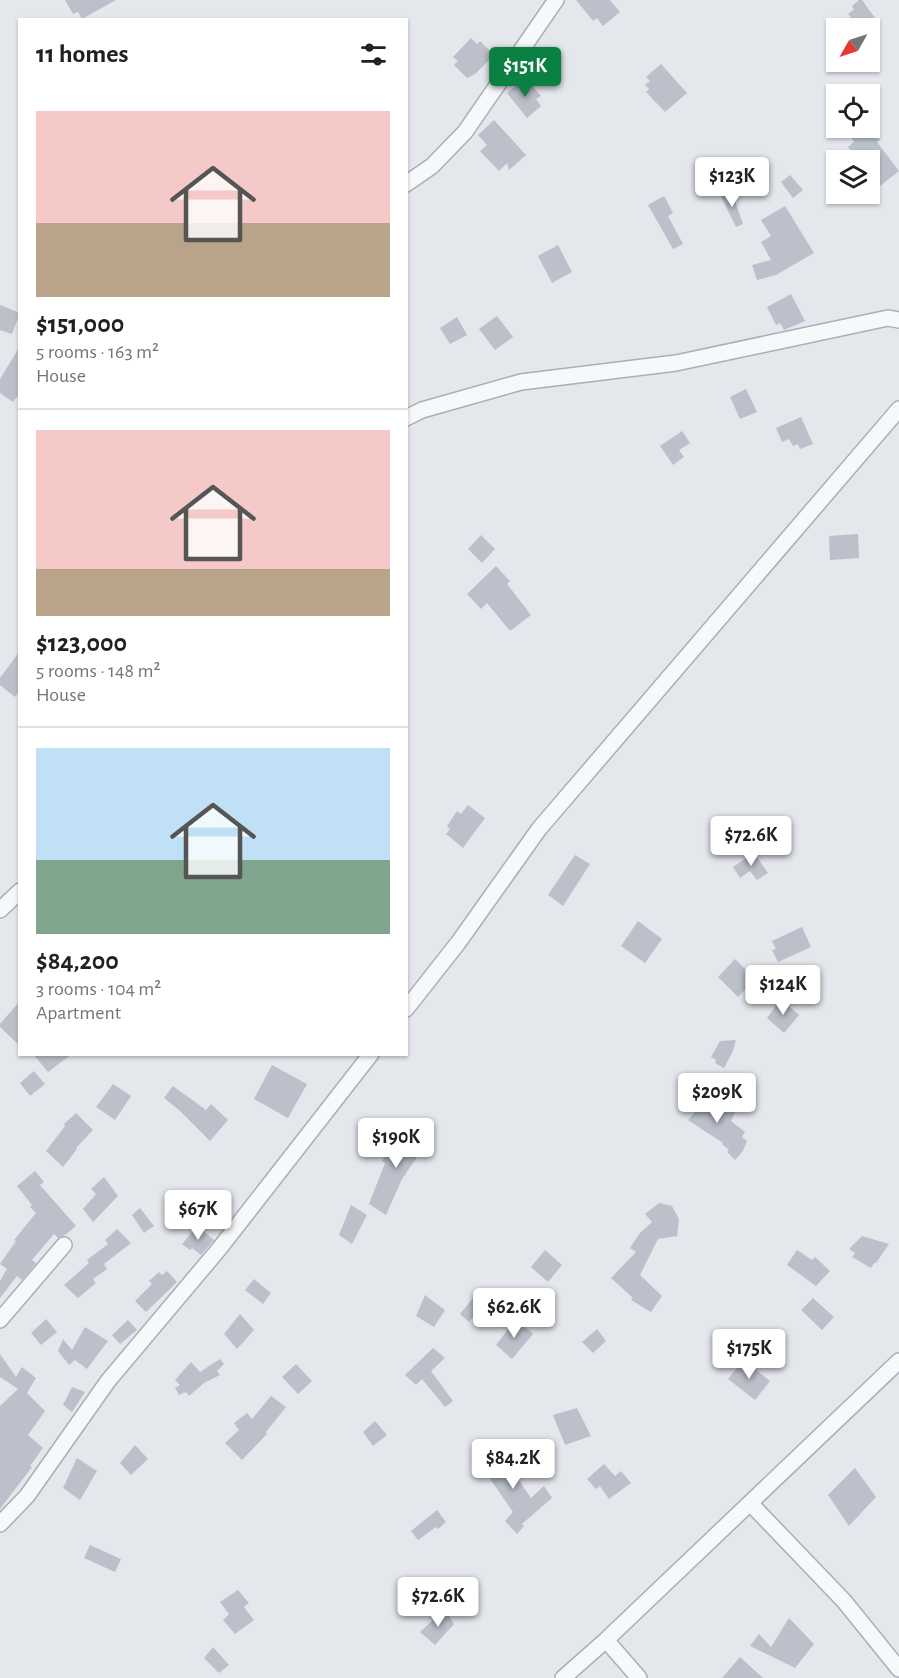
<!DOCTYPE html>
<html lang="en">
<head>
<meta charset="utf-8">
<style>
  body { margin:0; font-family:"Alegreya Sans",sans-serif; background:#f6f6f6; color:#202124; height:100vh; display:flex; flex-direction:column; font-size:22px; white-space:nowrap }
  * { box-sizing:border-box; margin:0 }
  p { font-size:20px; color:#757577 }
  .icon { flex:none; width:33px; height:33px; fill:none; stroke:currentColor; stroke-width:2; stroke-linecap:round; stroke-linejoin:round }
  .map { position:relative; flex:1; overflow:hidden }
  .drawer { position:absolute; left:18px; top:18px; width:390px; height:1038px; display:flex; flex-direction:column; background:#fff; border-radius:0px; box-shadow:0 2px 4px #0004 }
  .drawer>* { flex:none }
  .needle { width:39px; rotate:231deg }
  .buttons { position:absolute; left:826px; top:18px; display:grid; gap:12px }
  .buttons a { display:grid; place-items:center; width:54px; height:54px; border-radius:0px; background:#fff; box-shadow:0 2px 4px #0004; font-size:30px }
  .price { position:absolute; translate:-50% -51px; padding:0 14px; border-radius:6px; background:#fff; color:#222; font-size:20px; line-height:39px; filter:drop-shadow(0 2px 3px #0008) }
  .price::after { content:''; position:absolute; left:50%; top:36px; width:18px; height:14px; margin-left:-9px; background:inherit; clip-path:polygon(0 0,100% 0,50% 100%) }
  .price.active { background:#0b8043; color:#fff }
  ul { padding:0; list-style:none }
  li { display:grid; align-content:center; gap:12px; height:318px; padding:0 18px }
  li+li { border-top:2px solid #e0e0e0 }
  li span { display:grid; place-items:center; height:186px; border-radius:0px; color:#555 }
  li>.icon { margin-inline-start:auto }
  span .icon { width:108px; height:108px; fill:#fffc; stroke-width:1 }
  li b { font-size:26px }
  h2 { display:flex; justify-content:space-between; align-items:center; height:72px; padding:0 18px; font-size:26px }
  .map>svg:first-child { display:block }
  .building { fill:#bbc0ca }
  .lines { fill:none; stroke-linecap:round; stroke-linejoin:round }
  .minor-casing { stroke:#a9aeb7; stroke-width:18 }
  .minor { stroke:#f7f8fa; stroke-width:15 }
</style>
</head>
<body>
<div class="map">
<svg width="899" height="1678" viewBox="0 0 899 1678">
  <rect width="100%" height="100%" fill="#e4e7ec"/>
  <!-- building -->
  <path class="building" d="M65 0H116L82 19 78 12 73 14Z
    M576 0H610L620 12 603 26 597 18 593 21Z
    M859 0H862L875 18 866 25 864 21 855 28 848 19 851 17 848 14 854 9 852 6Z
    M471 38 477 44 480 41 494 55 475 74 467 78 454 65 458 61 453 57Z
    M661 64 687 93 665 112 646 92 649 89 645 85 650 81 646 77Z
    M526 78 541 96 536 99 541 106 527 118 507 93Z
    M494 120 526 155 509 170 507 163 499 171 480 151 487 145 478 135Z
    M845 128H870L880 140 877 142 899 171 880 186 870 174V160H857L848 147 854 142Z
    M737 173 747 185 736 192 726 182Z
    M790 175 803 190 793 198 781 182Z
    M731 190 743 224 736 227 720 194Z
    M664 196 673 213 668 216 683 244 673 249 648 205Z
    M785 206 814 253 776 275 757 280 752 265 771 260 761 242 771 236 761 220Z
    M558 245 572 272 552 283 538 256Z
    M791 294 805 321 784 330 780 323 776 325 767 307Z
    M0 305 20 313 12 334 0 330Z
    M497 316 513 337 495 350 479 329Z
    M457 317 467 335 450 344 440 328Z
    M20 346V393L13 402 0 393V379Z
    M746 389 757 412 740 419 730 397Z
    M801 417 813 444 800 449 798 444 793 446 789 439 782 442 776 428Z
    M682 431 690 443 679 450 684 457 673 465 660 446Z
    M858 534 859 558 830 560 829 536Z
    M481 535 495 549 482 563 468 549Z
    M496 566 510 581 507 584 531 615 510 631 487 603 481 609 467 594Z
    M20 651V690L15 697 0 685V678Z
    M468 805 485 818 463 848 446 834 450 829 447 826 457 811 461 814Z
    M754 853 768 873 757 880 750 871 740 878 733 867Z
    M575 855 590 864 563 906 548 895Z
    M638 921 662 939 645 963 621 946Z
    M802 927 811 947 778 962 772 950 776 949 772 941Z
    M735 959 755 979 738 997 718 977Z
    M781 999 799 1015 784 1033 767 1018Z
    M20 1001V1046L0 1027V1024Z
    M736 1040 733 1051 724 1068 715 1063 716 1060 711 1057 720 1041Z
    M33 1054H72L48 1072Z
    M272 1065 307 1084 288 1118 254 1099Z
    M34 1071 45 1084 30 1096 20 1083Z
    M113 1084 131 1096 115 1120 96 1107Z
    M173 1086 206 1110 211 1104 228 1120 210 1141 179 1110 164 1098Z
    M689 1090 714 1111 725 1102 735 1112 731 1121 745 1132 742 1137 747 1141 743 1151 735 1160 727 1152 729 1150 722 1144 723 1143 688 1120 695 1112 681 1097Z
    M76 1113 93 1130 76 1148 77 1149 63 1167 46 1151 65 1126 64 1124Z
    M401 1127 426 1144 402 1179 386 1215 369 1204 385 1163 382 1161Z
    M35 1171 44 1182 40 1185 76 1226 65 1235 58 1238 54 1234 32 1260 36 1263 22 1280 17 1276 0 1298V1281L7 1269 0 1264 16 1241 14 1240 36 1213 30 1207 32 1205 17 1186Z
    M104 1177 118 1196 93 1222 83 1209 96 1194 91 1189Z
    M659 1203 672 1206 679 1219 677 1236 658 1239 640 1275 662 1296 651 1312 631 1300 633 1298 611 1278 636 1252 630 1248 640 1233 652 1222 645 1214Z
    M351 1205 367 1215 352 1244 339 1235Z
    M140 1208 154 1226 144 1233 132 1215Z
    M197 1226 214 1240 201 1255 192 1248 190 1250 182 1244Z
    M117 1229 131 1243 104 1264 107 1269 93 1279 96 1283 78 1298 64 1285 89 1263 87 1260 108 1244 105 1240Z
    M862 1236 889 1244 876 1263H874L871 1268 852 1257 855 1253 849 1249Z
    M545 1250 562 1265 548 1282 531 1267Z
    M797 1250 812 1260 815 1257 830 1271 816 1286 787 1265Z
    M167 1271 177 1282 146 1312 135 1301 152 1284 149 1281 159 1272 162 1275Z
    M254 1279 271 1293 263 1304 245 1290Z
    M478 1292 487 1300 469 1322 460 1314Z
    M425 1295 445 1310 434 1327 416 1316Z
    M813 1298 834 1317 822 1330 801 1310Z
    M240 1314 254 1330 237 1349 224 1334Z
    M46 1319 57 1332 41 1345 31 1333Z
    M516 1319 533 1334 512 1359 496 1345Z
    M128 1320 137 1330 120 1344 112 1335Z
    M85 1327 108 1341 87 1369 75 1360 69 1365 58 1351 63 1339 72 1350Z
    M597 1329 606 1341 593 1353 582 1342Z
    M433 1348 445 1358 431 1371 453 1401 445 1407 422 1379 416 1385 405 1375Z
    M0 1354 16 1377 22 1367 36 1378 27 1393 45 1411 28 1435 43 1448 30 1466 32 1467 0 1509V1406L18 1389 0 1377Z
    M220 1359 224 1364 217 1371 220 1375 204 1383 189 1396 186 1392 179 1395 175 1388 180 1385 175 1380 191 1362 200 1372Z
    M743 1360 770 1381 755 1400 728 1379Z
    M296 1364 312 1381 298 1394 282 1377Z
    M72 1387 85 1392 72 1412 63 1405Z
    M271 1396 286 1407 266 1432 267 1434 242 1460 225 1443 239 1430 234 1423 247 1413 252 1419Z
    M577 1408 591 1436 565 1445 553 1415Z
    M375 1421 387 1435 373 1446 363 1432Z
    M135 1445 148 1459 131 1475 120 1463Z
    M496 1447 531 1498 544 1486 552 1498 522 1524 524 1526 517 1534 505 1521 513 1512 477 1460Z
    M77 1458 97 1471 80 1500 63 1488Z
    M604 1464 615 1476 621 1471 631 1483 609 1499 600 1486 596 1489 587 1479Z
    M855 1468 876 1497 849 1526 828 1495Z
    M437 1510 446 1522 438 1529 436 1527 418 1540 411 1531Z
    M90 1545 121 1559 115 1572 84 1558Z
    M238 1590 249 1603 244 1607 254 1620 235 1634 223 1620 229 1614 220 1602Z
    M445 1609 454 1624 435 1645 420 1632Z
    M789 1618 814 1644 795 1668 750 1646 759 1634 771 1647Z
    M213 1647 229 1665 219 1673 204 1658Z
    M740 1657 763 1678H722Z"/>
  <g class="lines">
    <defs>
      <path id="minor" d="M406 184 432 166 465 132 556 0
        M406 418 422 410 521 382 676 363 888 318 899 320
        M0 910 20 891
        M406 1009 458 943 539 829 899 409
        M0 1320 64 1245
        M750 1503 844 1601 899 1669
        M0 1524 27 1496 108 1381 219 1249 371 1054
        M606 1640 639 1678
        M563 1678 606 1640 899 1361"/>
    </defs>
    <!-- minor casing -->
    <use href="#minor" class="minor-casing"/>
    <!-- minor -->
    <use href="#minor" class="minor"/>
  </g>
</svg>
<div class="buttons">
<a><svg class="needle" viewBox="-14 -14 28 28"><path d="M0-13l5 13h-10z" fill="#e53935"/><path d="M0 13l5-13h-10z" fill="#757577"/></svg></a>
<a><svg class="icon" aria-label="locate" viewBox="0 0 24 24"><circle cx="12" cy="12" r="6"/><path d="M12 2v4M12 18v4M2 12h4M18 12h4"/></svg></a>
<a><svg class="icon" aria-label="layers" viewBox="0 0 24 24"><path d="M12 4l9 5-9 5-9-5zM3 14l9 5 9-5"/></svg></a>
</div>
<b class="price active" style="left:525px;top:98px">$151K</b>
<b class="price" style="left:732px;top:208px">$123K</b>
<b class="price" style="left:751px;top:867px">$72.6K</b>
<b class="price" style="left:783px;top:1016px">$124K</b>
<b class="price" style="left:717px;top:1124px">$209K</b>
<b class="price" style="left:396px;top:1169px">$190K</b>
<b class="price" style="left:198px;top:1241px">$67K</b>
<b class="price" style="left:514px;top:1339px">$62.6K</b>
<b class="price" style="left:749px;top:1380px">$175K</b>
<b class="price" style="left:513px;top:1490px">$84.2K</b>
<b class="price" style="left:438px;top:1628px">$72.6K</b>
<section class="drawer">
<h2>11 homes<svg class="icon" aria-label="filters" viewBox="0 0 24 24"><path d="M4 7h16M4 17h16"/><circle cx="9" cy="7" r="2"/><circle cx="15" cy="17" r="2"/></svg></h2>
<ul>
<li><span style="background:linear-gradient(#f6c9c9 60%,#b9a48a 0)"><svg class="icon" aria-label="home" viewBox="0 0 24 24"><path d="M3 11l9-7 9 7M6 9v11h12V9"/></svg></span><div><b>$151,000</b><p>5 rooms · 163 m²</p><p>House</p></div></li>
<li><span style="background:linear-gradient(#f6c9c9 75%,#b9a48a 0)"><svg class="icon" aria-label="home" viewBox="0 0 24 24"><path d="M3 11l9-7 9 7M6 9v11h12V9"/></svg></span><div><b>$123,000</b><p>5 rooms · 148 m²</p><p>House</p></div></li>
<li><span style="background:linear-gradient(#bfe0f5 60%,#7fa58c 0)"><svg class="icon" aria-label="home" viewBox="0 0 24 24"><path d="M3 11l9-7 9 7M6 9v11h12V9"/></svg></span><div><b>$84,200</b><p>3 rooms · 104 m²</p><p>Apartment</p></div></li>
</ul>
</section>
</div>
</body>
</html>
